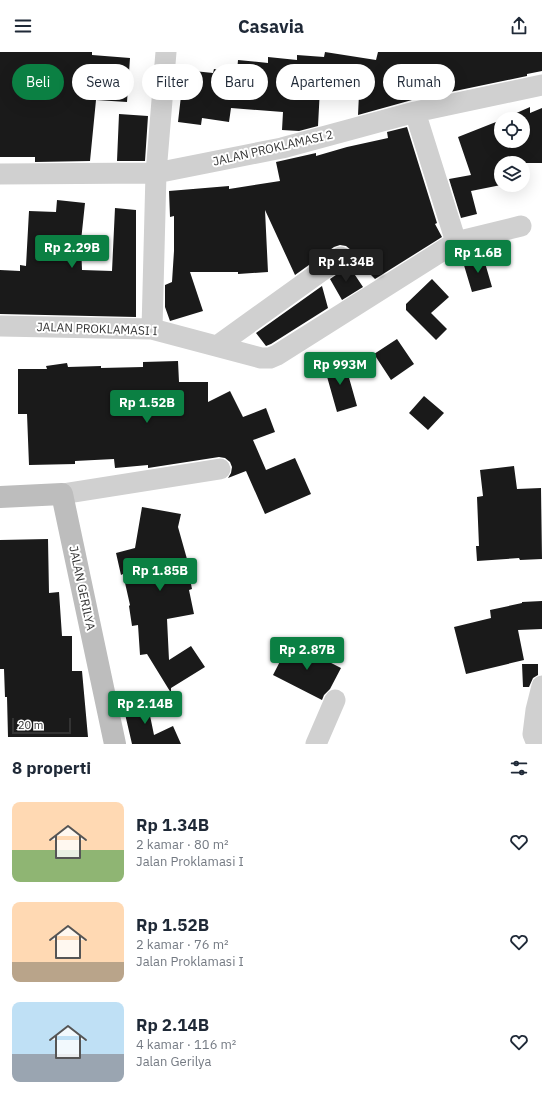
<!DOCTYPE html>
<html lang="id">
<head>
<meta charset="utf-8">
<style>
  body { margin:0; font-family:"IBM Plex Sans",sans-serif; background:#f6f6f7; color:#1f2937; height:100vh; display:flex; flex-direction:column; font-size:15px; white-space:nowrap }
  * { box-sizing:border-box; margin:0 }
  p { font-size:13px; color:#747a83 }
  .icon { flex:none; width:22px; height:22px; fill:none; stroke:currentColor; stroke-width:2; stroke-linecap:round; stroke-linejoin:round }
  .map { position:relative; height:692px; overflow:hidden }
  .details { display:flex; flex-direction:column; background:#fff; flex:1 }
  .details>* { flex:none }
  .banner { position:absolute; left:12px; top:12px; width:518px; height:36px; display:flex; gap:8px }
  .fabs { position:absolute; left:494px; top:60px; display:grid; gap:8px }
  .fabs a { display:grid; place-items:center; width:36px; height:36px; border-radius:50%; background:#fff; box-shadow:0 4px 16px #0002; font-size:20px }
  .scale { position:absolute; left:12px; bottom:10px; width:59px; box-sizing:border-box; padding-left:4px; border:2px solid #333; border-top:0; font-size:11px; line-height:14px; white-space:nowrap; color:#333; -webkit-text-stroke:3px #fff; paint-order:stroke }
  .price { position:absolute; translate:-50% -34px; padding:0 9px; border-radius:4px; background:#0b8043; color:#fff; font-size:13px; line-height:26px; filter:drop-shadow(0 1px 2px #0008) }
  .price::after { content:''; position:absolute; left:50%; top:24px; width:12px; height:9px; margin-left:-6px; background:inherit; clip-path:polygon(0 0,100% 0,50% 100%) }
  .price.selected { background:#222; color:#fff }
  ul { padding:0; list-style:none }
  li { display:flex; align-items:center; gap:12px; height:100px; padding:0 12px }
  li span { display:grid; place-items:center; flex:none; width:112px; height:80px; border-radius:8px; color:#555 }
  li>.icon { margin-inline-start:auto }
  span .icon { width:48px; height:48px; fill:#fffc; stroke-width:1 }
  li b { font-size:17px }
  h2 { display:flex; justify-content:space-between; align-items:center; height:48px; padding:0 12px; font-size:17px }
  .pill { padding:0 14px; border-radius:18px; background:#fff; box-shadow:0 4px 16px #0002; font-size:14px; line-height:36px }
  .pill.selected { background:#0b8043; color:#fff }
  header { display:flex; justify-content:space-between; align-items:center; height:52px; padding:0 12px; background:#fff; font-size:18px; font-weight:800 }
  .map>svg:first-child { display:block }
  .building { fill:#1a1a1a }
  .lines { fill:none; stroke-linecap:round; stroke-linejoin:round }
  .street { stroke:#d0d0d0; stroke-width:21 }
  .secondary { stroke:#bdbdbd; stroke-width:22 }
  .labels { text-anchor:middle; stroke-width:4; stroke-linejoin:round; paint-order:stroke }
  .street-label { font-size:12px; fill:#333; stroke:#fff }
</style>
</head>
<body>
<header><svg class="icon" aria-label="menu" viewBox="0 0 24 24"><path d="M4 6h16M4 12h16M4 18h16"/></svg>Casavia<svg class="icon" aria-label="share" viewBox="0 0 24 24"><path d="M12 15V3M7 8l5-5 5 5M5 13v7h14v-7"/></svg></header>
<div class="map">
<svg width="542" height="692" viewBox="0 0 542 692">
  <rect width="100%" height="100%" fill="#fff"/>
  <!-- building -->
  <path class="building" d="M0 0H92V3L130 6 127 50 96 48 90 109 35 110V105H0Z
    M325 0 376 8 378 0H542V19L527 22V24L412 48 358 63 359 42 320 36 318 74 299 79 282 78 283 60 231 56 229 70 202 66 201 73 178 70 184 18 213 21 214 17 237 20 238 8 268 11V5L297 8V3L324 5Z
    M530 55V61L542 56V111H501V133L471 139 477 162 461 166 449 127 471 123 458 85 501 68V89H523V67H503Z
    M119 62 148 64 145 109H117Z
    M407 75 437 171 435 172 442 185 375 227 356 208 350 213 352 210 353 204 351 198 346 194 340 193 334 195 295 223 265 158 268 220 238 222V220H190L203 259 170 269 165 255V233L172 230 174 199V164L170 165 169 139 229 134V137L280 129 276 110 316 101V104L347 95 388 86 387 80Z
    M57 148 85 151 81 189 82 218 112 219 115 156 136 158V265L0 262V218L20 219V213L26 214 29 159 56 160Z
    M483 204 492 235 472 240 463 210Z
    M349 214 363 235 342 248 330 227Z
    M432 227 449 245 431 261 447 277 436 288 406 258V252Z
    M322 234 328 256 271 292 266 294 256 281Z
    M397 287 414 312 391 328 374 302Z
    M344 308 357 354 337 360 324 314Z
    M178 309 179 330H208V350L230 339 243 365 266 356 275 380 253 388 266 418 295 406 311 442 265 462 246 419 228 426 231 421 232 415 230 410 225 406 219 405 148 416V413L115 416 114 407 75 409V412L29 413 27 362H18V317H47L46 314 67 311 68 315 101 314V316L143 315V310Z
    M424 344 444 361 428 378 409 361Z
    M514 414 517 437 541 436 542 507 520 508 519 506 477 509 476 494H479L477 445 483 444 480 418Z
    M142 455 181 462 178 475 187 507H186L192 537 189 538 194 562 167 567 169 608 191 594 205 615 171 636V641L147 602 140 603 138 573 132 574 129 554 130 553 123 522 121 523 116 501 135 496Z
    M48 487 49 541 59 540 62 584H72V619H82L88 685H8L7 645H5L4 617H0V488Z
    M542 549V577L518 578 524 608 466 622 454 575 491 566 490 558 522 551V550Z
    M290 590 341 616 330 637 324 643 322 648 273 623Z
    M522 612H538V623L533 626 529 635H523Z
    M146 644 154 683 173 674 181 692H132L122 649Z"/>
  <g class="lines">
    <!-- street -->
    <path class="street" d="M415 60 456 190 521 174
      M0 122 156 121 282 96 415 60 542 33
      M0 274 152 277 261 306H270L277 303 456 190
      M152 277 156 121 166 0
      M217 294 341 205
      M62 442 220 417
      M316 692 335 648
      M537 692 533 682 536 658 542 634"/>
    <!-- secondary -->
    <path class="secondary" d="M0 445 62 442 115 692"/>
  </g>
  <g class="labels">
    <!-- street labels -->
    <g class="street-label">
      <text transform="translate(273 96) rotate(-13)" y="4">JALAN PROKLAMASI 2</text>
      <text transform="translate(97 277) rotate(2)" y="4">JALAN PROKLAMASI I</text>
      <text transform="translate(82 536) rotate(78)" y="4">JALAN GERILYA</text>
    </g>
  </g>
</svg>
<div class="fabs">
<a><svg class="icon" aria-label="locate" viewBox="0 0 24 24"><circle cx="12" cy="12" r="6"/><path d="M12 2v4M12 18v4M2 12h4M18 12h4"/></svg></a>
<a><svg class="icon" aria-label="layers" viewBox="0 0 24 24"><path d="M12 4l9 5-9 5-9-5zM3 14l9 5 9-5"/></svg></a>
</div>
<div class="scale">20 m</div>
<b class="price" style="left:72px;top:217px">Rp 2.29B</b>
<b class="price" style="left:478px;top:222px">Rp 1.6B</b>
<b class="price selected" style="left:346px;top:231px">Rp 1.34B</b>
<b class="price" style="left:340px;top:334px">Rp 993M</b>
<b class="price" style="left:147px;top:372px">Rp 1.52B</b>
<b class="price" style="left:160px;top:540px">Rp 1.85B</b>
<b class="price" style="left:307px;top:619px">Rp 2.87B</b>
<b class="price" style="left:145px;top:673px">Rp 2.14B</b>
<div class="banner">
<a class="pill selected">Beli</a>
<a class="pill">Sewa</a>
<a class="pill">Filter</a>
<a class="pill">Baru</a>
<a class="pill">Apartemen</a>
<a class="pill">Rumah</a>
</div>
</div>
<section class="details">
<h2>8 properti<svg class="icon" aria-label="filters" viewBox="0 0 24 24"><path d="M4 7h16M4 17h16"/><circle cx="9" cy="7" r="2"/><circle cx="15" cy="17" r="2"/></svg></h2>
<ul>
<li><span style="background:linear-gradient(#ffd9b3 60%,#8fb573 0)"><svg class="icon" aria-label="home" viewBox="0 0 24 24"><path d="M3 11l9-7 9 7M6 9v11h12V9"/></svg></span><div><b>Rp 1.34B</b><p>2 kamar · 80 m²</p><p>Jalan Proklamasi I</p></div><svg class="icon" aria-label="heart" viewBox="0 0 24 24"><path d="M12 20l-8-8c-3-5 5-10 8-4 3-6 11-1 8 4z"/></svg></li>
<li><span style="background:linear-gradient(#ffd9b3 75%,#b9a48a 0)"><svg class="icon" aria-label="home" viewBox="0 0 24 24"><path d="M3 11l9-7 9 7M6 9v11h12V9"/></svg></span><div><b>Rp 1.52B</b><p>2 kamar · 76 m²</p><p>Jalan Proklamasi I</p></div><svg class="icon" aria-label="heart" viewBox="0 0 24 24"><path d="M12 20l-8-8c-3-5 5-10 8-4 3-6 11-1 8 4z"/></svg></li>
<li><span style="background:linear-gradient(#bfe0f5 65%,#9aa5b1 0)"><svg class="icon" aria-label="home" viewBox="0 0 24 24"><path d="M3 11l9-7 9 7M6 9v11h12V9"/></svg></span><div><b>Rp 2.14B</b><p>4 kamar · 116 m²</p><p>Jalan Gerilya</p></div><svg class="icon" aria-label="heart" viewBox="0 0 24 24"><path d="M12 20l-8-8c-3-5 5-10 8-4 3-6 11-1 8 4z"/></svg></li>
</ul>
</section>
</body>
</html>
